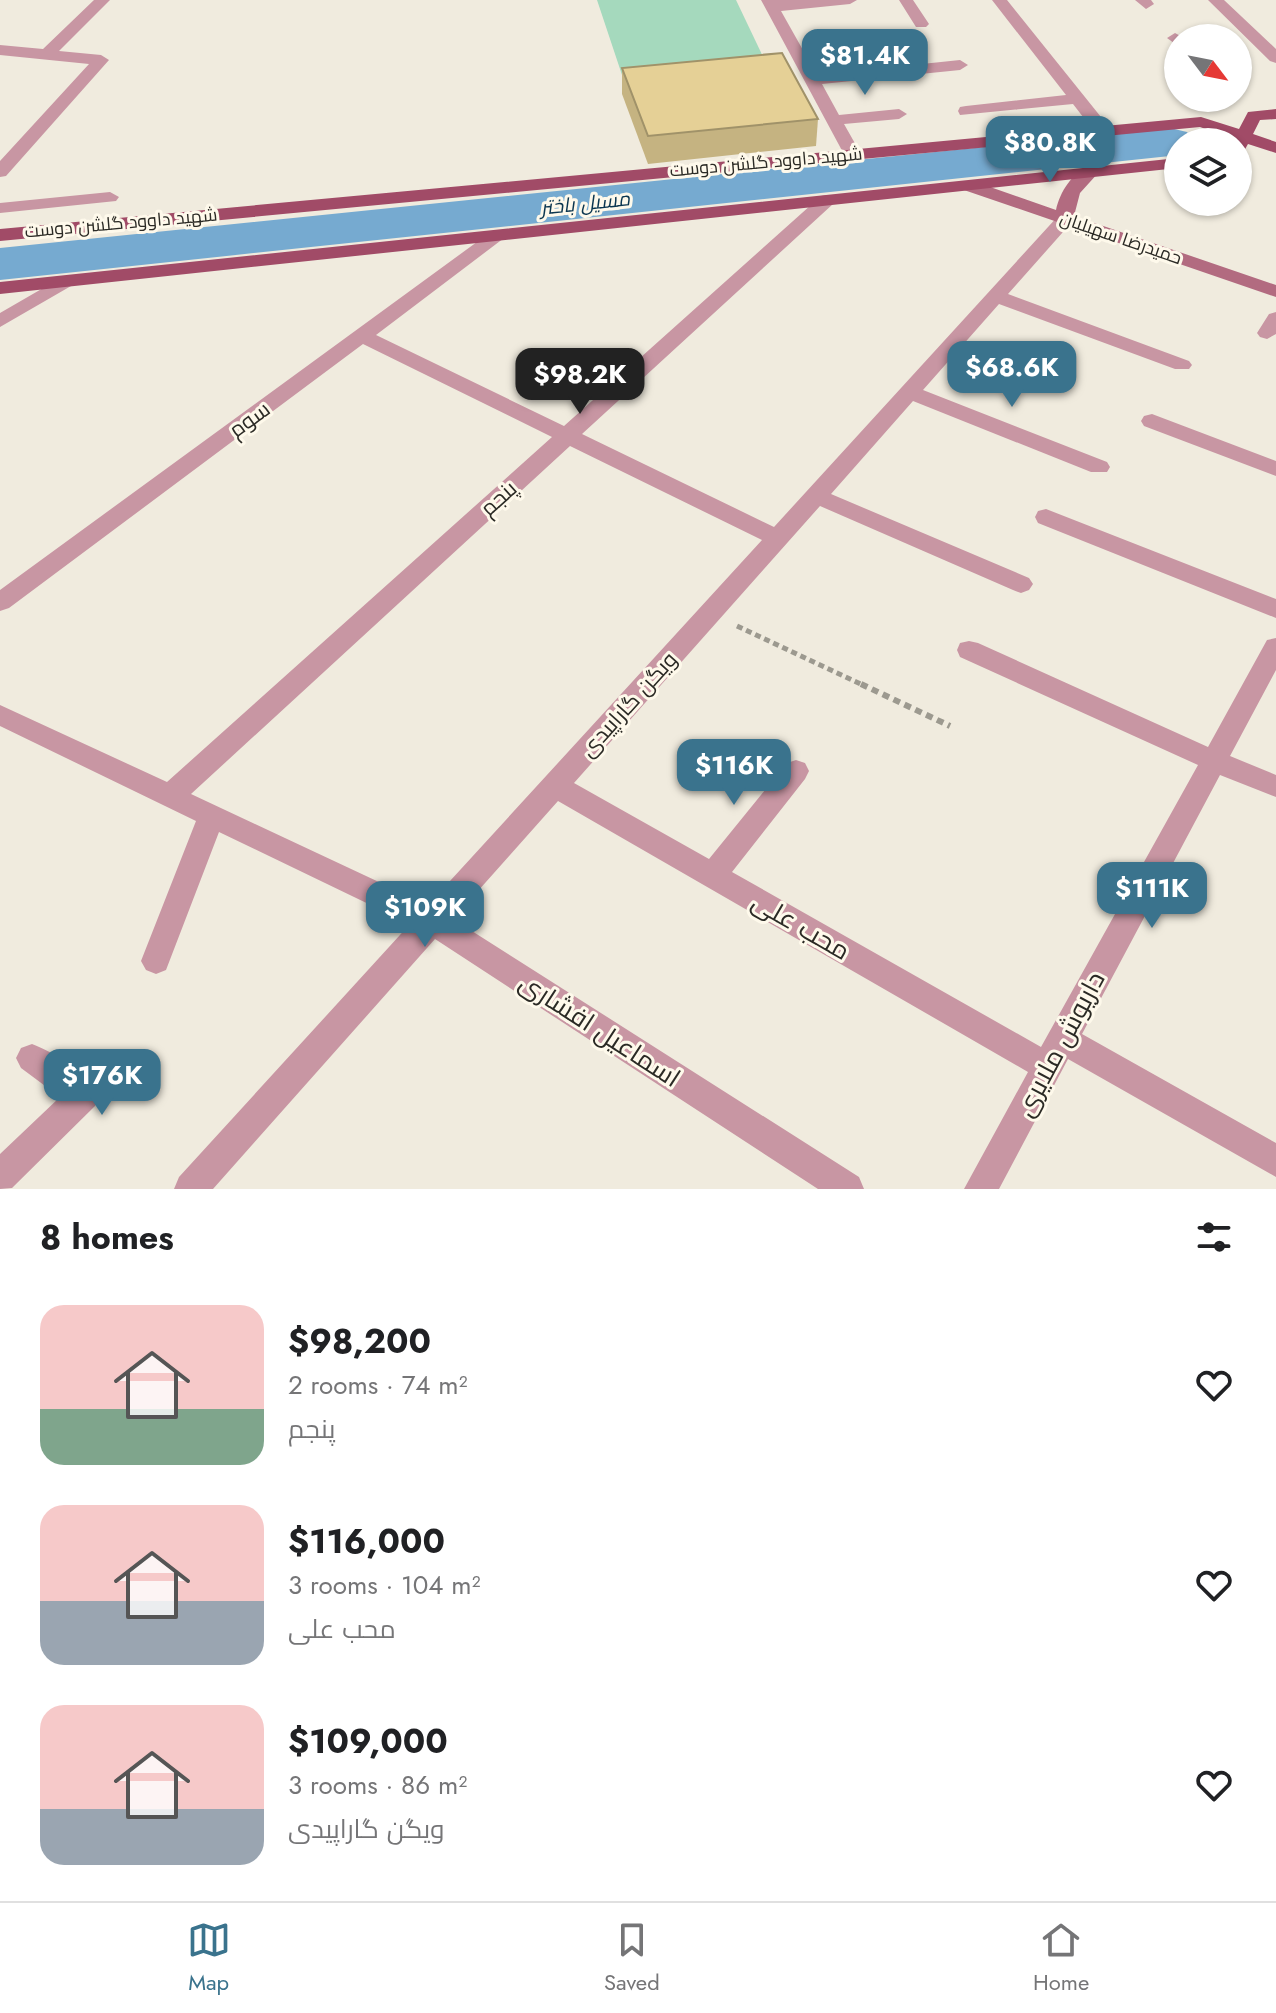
<!DOCTYPE html>
<html lang="en">
<head>
<meta charset="utf-8">
<style>
  body { margin:0; font-family:Jost,Cairo,sans-serif; background:#f2f2f2; color:#202124; height:100vh; display:flex; flex-direction:column; font-size:30px; white-space:nowrap }
  * { box-sizing:border-box; margin:0 }
  p { font-size:26px; color:#757577 }
  .icon { flex:none; width:44px; height:44px; fill:none; stroke:currentColor; stroke-width:2; stroke-linecap:round; stroke-linejoin:round }
  .map { position:relative; height:1189px; overflow:hidden }
  .panel { display:flex; flex-direction:column; background:#fff; flex:1 }
  .panel>* { flex:none }
  .needle { width:52px; rotate:122deg }
  .controls { position:absolute; left:1164px; top:24px; display:grid; gap:16px }
  .controls a { display:grid; place-items:center; width:88px; height:88px; border-radius:50%; background:#fff; box-shadow:0 2px 6px #0004; font-size:40px }
  .price { position:absolute; translate:-50% -68px; padding:0 18px; border-radius:16px; background:#3a738d; color:#fff; font-size:26px; line-height:52px; filter:drop-shadow(0 2px 4px #0008) }
  .price::after { content:''; position:absolute; left:50%; top:48px; width:24px; height:18px; margin-left:-12px; background:inherit; clip-path:polygon(0 0,100% 0,50% 100%) }
  .price.current { background:#222; color:#fff }
  ul { padding:0; list-style:none }
  li { display:flex; align-items:center; gap:24px; height:200px; padding:0 40px }
  li span { display:grid; place-items:center; flex:none; width:224px; height:160px; border-radius:24px; color:#555 }
  li>.icon { margin-inline-start:auto }
  span .icon { width:96px; height:96px; fill:#fffc; stroke-width:1 }
  li b { font-size:34px }
  h2 { display:flex; justify-content:space-between; align-items:center; height:96px; padding:0 40px; font-size:34px }
  .dock { display:flex; justify-content:space-around; align-items:center; height:112px; border-top:2px solid #e0e0e0; background:#fff; font-size:22px; color:#757577 }
  .dock a { display:grid; justify-items:center; gap:4px }
  .dock .current { color:#3a738d }
  .map>svg:first-child { display:block }
  .green { fill:#a5d9bd }
  .lines { fill:none; stroke-linecap:round; stroke-linejoin:round }
  .river { fill:#76aad0; fill-rule:evenodd }
  .path-far1 { stroke:#9c998f; stroke-width:5; stroke-dasharray:6 4; stroke-linecap:butt }
  .path { stroke:#9c998f; stroke-width:6; stroke-dasharray:7 5; stroke-linecap:butt }
  .street { fill:#c896a3; fill-rule:evenodd }
  .secondary { fill:#b26b80; fill-rule:evenodd }
  .primary { fill:#a14b67; fill-rule:evenodd }
  .wall { fill:#c5b381 }
  .building { fill:#e5d096; stroke:#a09269; stroke-width:2 }
  .labels { text-anchor:middle; stroke-width:6; stroke-linejoin:round; paint-order:stroke }
  .far-street-label { font-size:18px; fill:#2b2a25; stroke:#fef9eb }
  .far-water-label { font-size:20px; font-style:italic; fill:#0b3650; stroke:#fef9eb }
  .street-label { font-size:22px; fill:#2b2a25; stroke:#fef9eb }
  .near-street-label { font-size:26px; fill:#2b2a25; stroke:#fef9eb }
</style>
</head>
<body>
<div class="map">
<svg width="1276" height="1189" viewBox="0 0 1276 1189">
  <rect width="100%" height="100%" fill="#f0ebde"/>
  <!-- green -->
  <path class="green" d="M597 0H736L766 63 622 75Z"/>
  <g class="lines">
    <!-- river -->
    <path class="river" d="M1170 128 1187 132 1194 142H1178V154L1170 156 0 280V248Z"/>
    <!-- path-far1 -->
    <path class="path-far1" d="M737 626 865 686"/>
    <!-- path -->
    <path class="path" d="M861 684 950 726"/>
    <!-- street -->
    <path class="street" d="M94 0H110L59 51 101 55 109 60 6 176 0 177V161L89 64 0 55V45L43 49Z
      M761 0H857L850 4 781 11 817 75 960 60 968 65 960 70 822 84 839 115 899 109 907 114 899 119 844 124 861 154 858 158H846Z
      M899 0H913L929 24 926 27H916Z
      M992 0H1007L1109 127 1111 131 1109 135H1097L1073 104 960 115 958 111 960 107 966 106 1066 95Z
      M1135 0H1151L1154 4 1146 9Z
      M1208 0H1224L1276 49V63L1270 61Z
      M1175 33 1184 38H1178V46L1167 38Z
      M110 192 119 197 116 201 0 213V203Z
      M827 195 833 196 836 200 833 204 582 434 774 527 1059 215 1065 214 1074 219 1071 223 1008 294 1189 361 1192 365 1189 369H1175L999 304 923 390 1107 462 1110 467 1107 472H1091L913 401 831 494 1029 578 1033 584 1029 590 1021 593 1013 590 820 506 574 783 709 859 787 763 796 760 805 763 809 771 805 779 732 872 1041 1047 1198 765 960 657 957 650 960 643 969 641 978 643 1208 747 1267 640 1276 638V670L1230 756 1276 775V797L1220 775 1082 1034 1276 1143V1177L1068 1059 999 1189H964L1028 1072 558 801 453 919 859 1177 864 1189H818L435 939 213 1189H174L179 1177 410 924 219 832 166 970 156 974 146 970 141 961 196 821 0 726V705L167 782 552 437 363 344 9 608 0 611V590L492 231H506L508 235 376 335 564 426 821 196ZM570 446 762 540 428 905 191 794Z
      M64 276 71 278 74 282 71 286 0 327V313Z
      M1276 312V334L1267 339 1260 337 1257 333 1269 314Z
      M1152 414 1276 461V476L1144 426 1141 421 1144 416Z
      M1046 509 1276 599V618L1038 523 1035 517 1038 511Z
      M32 1044C54 1052 90 1074 100 1095L95 1106 12 1188 0 1189V1154L60 1097 21 1068 16 1058 21 1048Z"/>
    <!-- secondary -->
    <path class="secondary" d="M1090 167 1099 172 1080 193 1074 216 1276 285V297L961 189 958 185 961 181H973L1056 210C1060 192 1072 172 1090 167Z"/>
    <!-- primary -->
    <path class="primary" d="M1276 109V119L1260 120 1253 134 1276 142V153L1248 144 1244 151 1238 152V142H1232L1234 139 1200 127 0 241V229L1201 117 1239 129 1248 112Z
      M1178 158V168L0 294V282Z"/>
  </g>
  <!-- wall -->
  <path class="wall" d="M622 68 818 119 816 146 648 164 622 94Z"/>
  <!-- building -->
  <path class="building" d="M782 53 818 119 648 136 622 68Z"/>
  <g class="labels">
    <!-- far-street labels -->
    <g class="far-street-label">
      <text transform="translate(766 162) rotate(-5)" y="6">شهید داوود گلشن دوست</text>
      <text transform="translate(121 223) rotate(-5)" y="6">شهید داوود گلشن دوست</text>
      <text transform="translate(1121 238) rotate(19)" y="6">حمیدرضا سهیلیان</text>
    </g>
    <!-- far-water labels -->
    <g class="far-water-label">
      <text transform="translate(585 203) rotate(-6)" y="7">مسیل باختر</text>
    </g>
    <!-- street labels -->
    <g class="street-label">
      <text transform="translate(249 419) rotate(-36)" y="8">سوم</text>
      <text transform="translate(498 498) rotate(-42)" y="8">پنجم</text>
      <text transform="translate(628 704) rotate(-48)" y="8">ویگن گاراپیدی</text>
    </g>
    <!-- near-street labels -->
    <g class="near-street-label">
      <text transform="translate(801 926) rotate(30)" y="9">محب علی</text>
      <text transform="translate(600 1030) rotate(33)" y="9">اسماعیل افشاری</text>
      <text transform="translate(1060 1044) rotate(-62)" y="9">داریوش ملایری</text>
    </g>
  </g>
</svg>
<div class="controls">
<a><svg class="needle" viewBox="-14 -14 28 28"><path d="M0-13l5 13h-10z" fill="#e53935"/><path d="M0 13l5-13h-10z" fill="#757577"/></svg></a>
<a><svg class="icon" aria-label="layers" viewBox="0 0 24 24"><path d="M12 4l9 5-9 5-9-5zM3 14l9 5 9-5"/></svg></a>
</div>
<b class="price" style="left:865px;top:97px">$81.4K</b>
<b class="price" style="left:1050px;top:184px">$80.8K</b>
<b class="price" style="left:1012px;top:409px">$68.6K</b>
<b class="price current" style="left:580px;top:416px">$98.2K</b>
<b class="price" style="left:734px;top:807px">$116K</b>
<b class="price" style="left:1152px;top:930px">$111K</b>
<b class="price" style="left:425px;top:949px">$109K</b>
<b class="price" style="left:102px;top:1117px">$176K</b>
</div>
<section class="panel">
<h2>8 homes<svg class="icon" aria-label="filters" viewBox="0 0 24 24"><path d="M4 7h16M4 17h16"/><circle cx="9" cy="7" r="2"/><circle cx="15" cy="17" r="2"/></svg></h2>
<ul>
<li><span style="background:linear-gradient(#f6c9c9 65%,#7fa58c 0)"><svg class="icon" aria-label="home" viewBox="0 0 24 24"><path d="M3 11l9-7 9 7M6 9v11h12V9"/></svg></span><div><b>$98,200</b><p>2 rooms · 74 m²</p><p>پنجم</p></div><svg class="icon" aria-label="heart" viewBox="0 0 24 24"><path d="M12 20l-8-8c-3-5 5-10 8-4 3-6 11-1 8 4z"/></svg></li>
<li><span style="background:linear-gradient(#f6c9c9 60%,#9aa5b1 0)"><svg class="icon" aria-label="home" viewBox="0 0 24 24"><path d="M3 11l9-7 9 7M6 9v11h12V9"/></svg></span><div><b>$116,000</b><p>3 rooms · 104 m²</p><p>محب علی</p></div><svg class="icon" aria-label="heart" viewBox="0 0 24 24"><path d="M12 20l-8-8c-3-5 5-10 8-4 3-6 11-1 8 4z"/></svg></li>
<li><span style="background:linear-gradient(#f6c9c9 65%,#9aa5b1 0)"><svg class="icon" aria-label="home" viewBox="0 0 24 24"><path d="M3 11l9-7 9 7M6 9v11h12V9"/></svg></span><div><b>$109,000</b><p>3 rooms · 86 m²</p><p>ویگن گاراپیدی</p></div><svg class="icon" aria-label="heart" viewBox="0 0 24 24"><path d="M12 20l-8-8c-3-5 5-10 8-4 3-6 11-1 8 4z"/></svg></li>
</ul>
</section>
<nav class="dock">
<a class="current"><svg class="icon" aria-label="map" viewBox="0 0 24 24"><path d="M3 6l6-2 6 2 6-2v14l-6 2-6-2-6 2zM9 4v14M15 6v14"/></svg>Map</a>
<a><svg class="icon" aria-label="saved" viewBox="0 0 24 24"><path d="M7 4h10v16l-5-4-5 4z"/></svg>Saved</a>
<a><svg class="icon" aria-label="home" viewBox="0 0 24 24"><path d="M3 11l9-7 9 7M6 9v11h12V9"/></svg>Home</a>
</nav>
</body>
</html>
